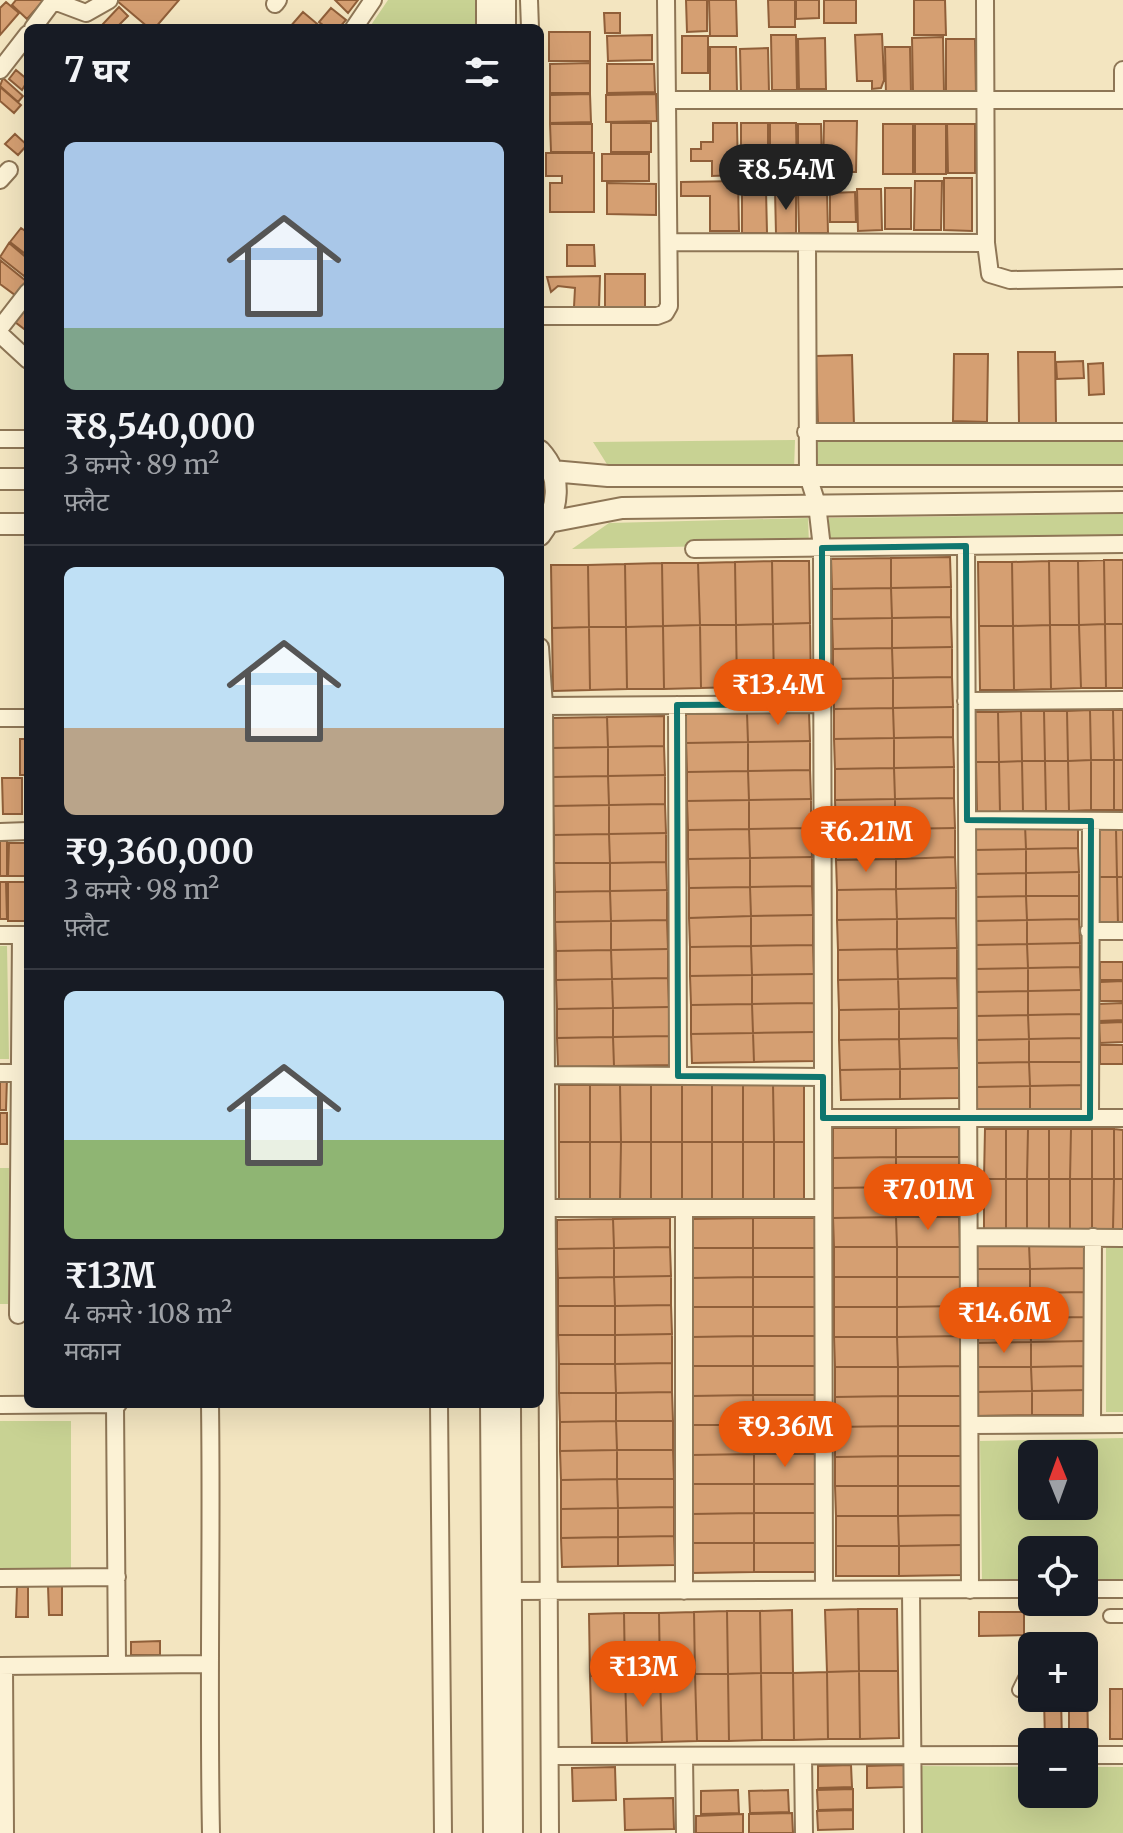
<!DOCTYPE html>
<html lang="hi">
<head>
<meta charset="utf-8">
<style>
  body { margin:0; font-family:Merriweather,"Noto Sans Devanagari",serif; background:#20242c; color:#f1f3f6; height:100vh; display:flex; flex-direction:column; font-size:30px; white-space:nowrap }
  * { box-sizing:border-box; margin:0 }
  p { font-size:26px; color:#9ea1a6 }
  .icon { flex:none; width:44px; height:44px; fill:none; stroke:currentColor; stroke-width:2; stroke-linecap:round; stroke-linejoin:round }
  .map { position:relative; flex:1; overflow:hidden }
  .side { position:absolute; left:24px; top:24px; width:520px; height:1384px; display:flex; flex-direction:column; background:#171b24; border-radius:12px; box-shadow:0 8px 32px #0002 }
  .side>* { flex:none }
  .needle { width:52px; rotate:359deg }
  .buttons { position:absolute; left:1018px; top:1440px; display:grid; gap:16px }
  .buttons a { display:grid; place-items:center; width:80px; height:80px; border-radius:12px; background:#171b24; box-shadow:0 8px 32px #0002; font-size:40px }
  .price { position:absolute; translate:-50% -68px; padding:0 18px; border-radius:28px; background:#ea580c; color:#fff; font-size:26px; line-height:52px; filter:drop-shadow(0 2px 4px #0008) }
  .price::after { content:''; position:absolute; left:50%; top:48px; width:24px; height:18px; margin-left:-12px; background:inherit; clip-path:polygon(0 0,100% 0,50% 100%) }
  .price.current { background:#222; color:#fff }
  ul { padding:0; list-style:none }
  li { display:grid; align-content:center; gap:16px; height:424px; padding:0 40px }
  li+li { border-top:2px solid #363941 }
  li span { display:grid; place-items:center; height:248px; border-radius:12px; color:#555 }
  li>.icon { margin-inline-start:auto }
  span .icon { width:144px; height:144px; fill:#fffc; stroke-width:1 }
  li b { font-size:34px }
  h2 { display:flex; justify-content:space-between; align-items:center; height:96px; padding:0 40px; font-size:34px }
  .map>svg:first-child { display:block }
  .green { fill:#c8d293; fill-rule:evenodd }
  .building { fill:#d59f72; stroke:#905f39; stroke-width:2 }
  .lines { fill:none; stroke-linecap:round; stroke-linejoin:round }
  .pedestrian-casing { stroke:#8e7656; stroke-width:16 }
  .minor-casing { stroke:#8e7656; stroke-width:20 }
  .tertiary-casing { stroke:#8e7656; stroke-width:24 }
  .pedestrian { stroke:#fcf2d5; stroke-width:12 }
  .minor { stroke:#fcf2d5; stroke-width:16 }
  .tertiary { stroke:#fcf2d5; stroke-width:20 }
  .marked { fill:none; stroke:#0f766e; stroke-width:6; stroke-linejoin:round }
</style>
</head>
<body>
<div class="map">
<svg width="1123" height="1833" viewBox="0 0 1123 1833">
  <rect width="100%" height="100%" fill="#f3e5c0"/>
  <!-- green -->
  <path class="green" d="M388 0H478V28H369Z
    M1123 439V468L817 470 818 442Z
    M795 440 794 470 610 469 593 442Z
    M1123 514V539L829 542V518Z
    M808 518 809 544 572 549 609 523Z
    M0 946H7L9 1059H0Z
    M0 1168H9L8 1304H0Z
    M1106 1247H1123V1412H1106Z
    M0 1421H71V1570H0Z
    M1123 1438V1579H1084V1550H1032V1581L982 1582 980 1441ZM1032 1454H1084V1506H1032Z
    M921 1766 1032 1767V1794H1084V1767H1123V1833H922Z"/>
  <!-- building -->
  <path class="building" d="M16 0H44L27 19 12 5Z
    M116 0H179L155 28H149Z
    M335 0H358L348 13Z
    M686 0H707V31L687 32Z
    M709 0H736L737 36H710Z
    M768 0H795V27H769Z
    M796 0H819V18L796 19Z
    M824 0H856V23H824Z
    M914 0H945L946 35H914Z
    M6 2 19 13 0 35V8Z
    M119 7 128 16 116 28H104L101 26Z
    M331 8 346 20 339 28H327L319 22Z
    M303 12 322 28H289Z
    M604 13H620V33H605Z
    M549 32H590V61H549Z
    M882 34 884 80 881 88 872 89V81H857L855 35Z
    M652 35V60L608 61 607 36Z
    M771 35H796L797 90H772Z
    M682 36H708V73H682Z
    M943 37 944 93H913L912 38Z
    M825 38 826 89H799L798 39Z
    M946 39H975L976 94H946Z
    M710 47H736L737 92H710Z
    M885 47H910L911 95 886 96Z
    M768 48 769 92 741 93 740 49Z
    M590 63V93H550V64Z
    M607 64H654L655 92 607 93Z
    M16 70 28 80 22 90 9 79Z
    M3 78 23 96 18 102 0 86Z
    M0 87 21 105 14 113 0 101Z
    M590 94 591 122 550 123V95Z
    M656 94 657 121 606 122V95Z
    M824 121H857L856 172H823Z
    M611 123H651V152H611Z
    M713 123H737L738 175 712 176V161H691V149H701V142H713Z
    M741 123H768V175H741Z
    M770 123H796L797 174H770Z
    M550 124H592V152H551Z
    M798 124H821L822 172H798Z
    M883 124H913V174H883Z
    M915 124H946V174H915Z
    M947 124H975V173H948Z
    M15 134 27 145 18 155 5 144Z
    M546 153H594V212H550V183H562V176H546Z
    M602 154H649V181H602Z
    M944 178H972V231L944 230Z
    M738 181 739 231H710V196H681V182Z
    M915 181H942L941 230H914Z
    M607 183 656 184V215L607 214Z
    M885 188H911V229H885Z
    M857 189H881L882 230 858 231Z
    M742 190H766L767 233H742Z
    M775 190H796V233L776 234Z
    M827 190 828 233H799L798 191Z
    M855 192 856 222H830V193Z
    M21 228 28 233V256L10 242Z
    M9 243 28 259V270L24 276 0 257Z
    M567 245H594L595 266H567Z
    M0 260 26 281 15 295 0 284Z
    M605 274H645V307H605Z
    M600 276 599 308 574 307 575 288 558 286 551 292 547 277Z
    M28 306V332L15 322Z
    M1018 352H1055L1056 423H1019Z
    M954 354H988L987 422 953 421Z
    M852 355 854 426 818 427 816 356Z
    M1083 361 1084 378 1057 379 1056 362Z
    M1103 363 1104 394 1089 395 1088 364Z
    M950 557 951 587 891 588V558Z
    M891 558V588L832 589 831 559Z
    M1104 560H1123V624H1105Z
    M1104 560 1105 624 1079 625 1078 561Z
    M772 561H809L810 623 773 624Z
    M772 561 773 624 736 625 735 562Z
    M1049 561H1078L1079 625H1050Z
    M1049 561 1050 625 1013 626 1012 562Z
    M735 562 736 625H700L698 563Z
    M978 562H1012L1013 626H979Z
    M662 563H698L700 625 663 626Z
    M662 563 663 626 626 627 625 564Z
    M625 564 626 627H589L588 565Z
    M551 565H588L589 627 552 628Z
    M951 587V617L892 618 891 588Z
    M891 588 892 618 832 619V589Z
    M951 617 952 647 892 648V618Z
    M892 618V648L833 649 832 619Z
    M810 623 811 686 774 687 773 624Z
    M773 624 774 687H737L736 625Z
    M1105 624 1106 688H1081L1079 625Z
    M1105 624H1123V688H1106Z
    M700 625H736L737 687 701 688Z
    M700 625 701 688 664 689 663 626Z
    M1050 625 1051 689 1014 690 1013 626Z
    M1050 625H1079L1081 688 1051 689Z
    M663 626 664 689H627L626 627Z
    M979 626H1013L1014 690H980Z
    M589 627H626L627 689 590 690Z
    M589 627 590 690 553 691 552 628Z
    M952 647V677L893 678 892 648Z
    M892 648 893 678 833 679V649Z
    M952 677 953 707 893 708V678Z
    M893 678V708L834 709 833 679Z
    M953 707V737L894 738 893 708Z
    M893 708 894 738 834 739V709Z
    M1090 710H1113L1114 760H1091Z
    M1090 710 1091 760 1068 761 1067 711Z
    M1113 710H1123V760H1114Z
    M1021 711H1044L1045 761H1022Z
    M1021 711 1022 761 999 762 998 712Z
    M1044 711H1067L1068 761H1045Z
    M809 712 810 741 748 742 747 713Z
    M975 712H998L999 762H976Z
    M747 713 748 742 686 743V714Z
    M664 716V746L608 747 607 717Z
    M607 717 608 747 552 748V718Z
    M953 737 954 767 894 768V738Z
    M894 738V768L835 769 834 739Z
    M20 739H28V775H20Z
    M810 741V770L748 771V742Z
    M748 742V771L687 772 686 743Z
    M664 746 665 775 608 776V747Z
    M608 747V776L553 777 552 748Z
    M1091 760H1114V810H1091Z
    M1091 760V810L1069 811 1068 761Z
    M1114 760H1123V810H1114Z
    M1022 761H1045L1046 811H1023Z
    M1022 761 1023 811 1000 812 999 762Z
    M1045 761H1068L1069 811H1046Z
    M976 762H999L1000 812H977Z
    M954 767V798L895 799 894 768Z
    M894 768 895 799 835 800V769Z
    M810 770 811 799 749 800 748 771Z
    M748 771 749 800 687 801V772Z
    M665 775V804L609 805 608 776Z
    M608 776 609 805 553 806V777Z
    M2 778H22V814H3Z
    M954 798 955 828 895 829V799Z
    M811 799V828L749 829V800Z
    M895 799V829L836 830 835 800Z
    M749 800V829L688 830 687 801Z
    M665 804 666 833 609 834V805Z
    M609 805V834L554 835 553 806Z
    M1078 824V848L1026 849 1025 825Z
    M1025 825 1026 849 973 850 972 826Z
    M811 828 812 857 750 858 749 829Z
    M955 828V857L896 859 895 829Z
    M749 829 750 858 688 859V830Z
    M895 829 896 859 836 860V830Z
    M1095 829H1116L1117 877H1096Z
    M1116 829H1123V877H1117Z
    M666 833V862L610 863 609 834Z
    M609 834 610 863H554V835Z
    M0 841H7V876H0Z
    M9 843H28V876H8Z
    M1078 848 1079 872 1026 873V849Z
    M1026 849V873L973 874V850Z
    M812 857V886L750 887V858Z
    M955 857 956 888 896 889V859Z
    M750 858V887L689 888 688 859Z
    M896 859V889L837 890 836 860Z
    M666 862 667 890 610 891V863Z
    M554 863H610V891L555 892Z
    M1079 872V896H1026V873Z
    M1026 873V896L974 897 973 874Z
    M1096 877H1117L1118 925H1096Z
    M1117 877H1123V924L1118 925Z
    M0 882H6L7 919H0Z
    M8 882H28V921H8Z
    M812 886 813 915 751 916 750 887Z
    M750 887 751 916 689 918V888Z
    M956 888V918L897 919 896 889Z
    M896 889 897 919 837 920V890Z
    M667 890V920L611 921 610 891Z
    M610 891 611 921 555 922V892Z
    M1026 896H1079V919L1027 920Z
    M1026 896 1027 920 974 921V897Z
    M813 915V945L751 946V916Z
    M751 916V946L690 947 689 918Z
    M956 918 957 948 897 949V919Z
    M897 919V949L838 950 837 920Z
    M1079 919 1080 943 1027 944V920Z
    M667 920 668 949 611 950V921Z
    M1027 920V944L974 945V921Z
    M611 921V950L556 951 555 922Z
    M1080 943V967L1028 968 1027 944Z
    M1027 944 1028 968 975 969 974 945Z
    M813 945 814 974 752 975 751 946Z
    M751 946 752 975 690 976V947Z
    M957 948V978L898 979 897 949Z
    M668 949V978L612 979 611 950Z
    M897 949 898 979 838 980V950Z
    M611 950 612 979 556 980V951Z
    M1100 962H1123V980H1100Z
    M1080 967 1081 990 1028 991V968Z
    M1028 968V991L975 992V969Z
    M814 974V1003L752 1004V975Z
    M752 975V1004L691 1005 690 976Z
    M668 978 669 1007 613 1008 612 979Z
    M957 978 958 1008 899 1009 898 979Z
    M612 979 613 1008 557 1009 556 980Z
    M898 979 899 1009 839 1010 838 980Z
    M1123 981V1001H1100V982Z
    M1081 990V1014L1028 1015V991Z
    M1028 991V1015L976 1016 975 992Z
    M814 1003 815 1032 753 1033 752 1004Z
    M1123 1003V1020L1099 1021 1098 1004Z
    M752 1004 753 1033 691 1034V1005Z
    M669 1007V1036L613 1037V1008Z
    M613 1008V1037L557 1038V1009Z
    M958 1008V1038L899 1039V1009Z
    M899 1009V1039L839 1040V1010Z
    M1081 1014V1038L1029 1039 1028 1015Z
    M1028 1015 1029 1039 976 1040V1016Z
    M1123 1022V1042L1100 1043 1099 1023Z
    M815 1032V1061L754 1062 753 1033Z
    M753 1033 754 1062 692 1063 691 1034Z
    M669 1036 670 1065 614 1066 613 1037Z
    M613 1037 614 1066 558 1067 557 1038Z
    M958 1038 959 1068 900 1069 899 1039Z
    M1081 1038 1082 1062H1029V1039Z
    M899 1039 900 1069 840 1070 839 1040Z
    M1029 1039V1062L976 1063V1040Z
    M1100 1045H1123V1064H1100Z
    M1029 1062H1082V1085L1030 1086Z
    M1029 1062 1030 1086 977 1087 976 1063Z
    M959 1068V1098L900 1099V1069Z
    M900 1069V1099L841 1100 840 1070Z
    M0 1078H7L6 1110H0Z
    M743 1084H773L774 1142H743Z
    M743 1084V1142H712V1085Z
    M773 1084H804V1142H774Z
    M559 1085H590V1142H559Z
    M590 1085H620L621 1142H590Z
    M620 1085H651V1142H621Z
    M651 1085H682V1142H651Z
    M682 1085H712V1142H682Z
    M1082 1085 1083 1109 1030 1110V1086Z
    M1030 1086V1110L977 1111V1087Z
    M0 1113H7V1144H0Z
    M959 1127V1157H896V1128Z
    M833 1128H896V1157L833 1158Z
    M985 1129H1006V1179H984Z
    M1006 1129H1028L1027 1179H1006Z
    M1028 1129H1049V1179H1027Z
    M1049 1129H1071L1070 1179H1049Z
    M1071 1129H1092V1179H1070Z
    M1092 1129H1114V1179H1092Z
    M1114 1129 1123 1130V1179H1114Z
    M559 1142H590V1200H559Z
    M590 1142H621L620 1200H590Z
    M621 1142H651V1200H620Z
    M651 1142H682V1200H651Z
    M682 1142H712V1200H682Z
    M712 1142H743V1200H712Z
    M743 1142H774V1200H743Z
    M774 1142H804V1200H774Z
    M896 1157H959V1187H896Z
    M896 1157V1187L833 1188V1158Z
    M984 1179H1006V1229H984Z
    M1006 1179H1027V1229H1006Z
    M1027 1179H1049V1229H1027Z
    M1049 1179H1070V1229H1049Z
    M1070 1179H1092V1229H1070Z
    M1092 1179H1114L1113 1230 1092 1229Z
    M1114 1179H1123V1230H1113Z
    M896 1187H959V1217H896Z
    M896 1187V1217L833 1218V1188Z
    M896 1217H959L960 1247H897Z
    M896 1217 897 1247H834L833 1218Z
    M670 1218V1247L614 1248 613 1219Z
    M753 1218H815V1248H753Z
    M753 1218V1248H691V1219Z
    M613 1219 614 1248 557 1249V1220Z
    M1029 1244H1085V1268L1030 1269Z
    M1029 1244 1030 1269H975L974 1245Z
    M670 1247 671 1276 614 1277V1248Z
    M834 1247H897V1277H834Z
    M897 1247H960V1277H897Z
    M614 1248V1277L558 1278 557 1249Z
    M691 1248H753V1277L691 1278Z
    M753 1248H815V1277H753Z
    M1085 1268V1292L1030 1293V1269Z
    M975 1269H1030V1293L975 1294Z
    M671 1276V1305L615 1306 614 1277Z
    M614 1277 615 1306H558V1278Z
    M753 1277H815V1307H753Z
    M753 1277V1307H691V1278Z
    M834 1277H897V1307H834Z
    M897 1277H960V1306L897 1307Z
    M1085 1292V1317L1030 1318V1293Z
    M1030 1293V1318H975V1294Z
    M671 1305 672 1334 615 1335V1306Z
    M558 1306H615V1335H558Z
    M960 1306V1336L897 1337V1307Z
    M691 1307H753V1336L692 1337Z
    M753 1307H815V1336H753Z
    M834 1307H897V1337H834Z
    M1085 1317 1086 1341 1031 1342 1030 1318Z
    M975 1318H1030L1031 1342 976 1343Z
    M672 1334V1363L615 1364V1335Z
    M558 1335H615V1364H559Z
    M753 1336H815V1366H753Z
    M753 1336V1366H692V1337Z
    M960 1336V1366L898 1367 897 1337Z
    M834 1337H897L898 1367H835Z
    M1086 1341V1366L1031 1367V1342Z
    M1031 1342V1367H976V1343Z
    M672 1363V1392L616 1393 615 1364Z
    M559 1364H615L616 1393H559Z
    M692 1366H753V1395L692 1396Z
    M753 1366H815V1395H753Z
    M960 1366 961 1396H898V1367Z
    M1086 1366 1087 1390 1032 1391 1031 1367Z
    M835 1367H898V1396L835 1397Z
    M976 1367H1031L1032 1391 976 1392Z
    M1087 1390V1415H1032V1391Z
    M1032 1391V1415L977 1416 976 1392Z
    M672 1392 673 1421H616V1393Z
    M559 1393H616V1421L560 1422Z
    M753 1395H815V1425H754Z
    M753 1395 754 1425H692V1396Z
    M898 1396H961V1426H898Z
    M898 1396V1426L835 1427V1397Z
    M616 1421H673V1450H617Z
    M616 1421 617 1450 560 1451V1422Z
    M692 1425H754V1454L692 1455Z
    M754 1425H815L816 1454H754Z
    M898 1426H961V1456H898Z
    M898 1426V1456L835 1457V1427Z
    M617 1450H673L674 1479H617Z
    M617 1450V1479L561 1480 560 1451Z
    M754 1454H816V1484H754Z
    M754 1454V1484H692V1455Z
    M898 1456H961V1486H898Z
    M898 1456V1486H835V1457Z
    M617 1479H674V1507L618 1508Z
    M617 1479 618 1508 561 1509V1480Z
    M692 1484H754V1513L692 1514Z
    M754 1484H816V1513H754Z
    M835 1486H898V1516H836Z
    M898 1486H961V1515L898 1516Z
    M674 1507V1536L618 1537V1508Z
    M618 1508V1537L561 1538V1509Z
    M754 1513H816V1543H754Z
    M754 1513V1543H692V1514Z
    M961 1515 962 1545 899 1546 898 1516Z
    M836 1516H898L899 1546H836Z
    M674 1536 675 1565 618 1566V1537Z
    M618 1537V1566L562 1567 561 1538Z
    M692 1543H754V1572L692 1573Z
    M754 1543H816V1572H754Z
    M962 1545V1575L899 1576V1546Z
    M836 1546H899V1576H836Z
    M48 1586H62V1615H49Z
    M17 1587H28V1617H16Z
    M858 1609H897L898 1671H859Z
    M858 1609 859 1671 827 1672 825 1610Z
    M792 1610 793 1673H761L760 1611Z
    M727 1611H760L761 1673 728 1674Z
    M727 1611 728 1674H695L694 1612Z
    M694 1612 695 1674 660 1675 659 1613Z
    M979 1612H1024V1635L979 1636Z
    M624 1613H659L660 1675H625Z
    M624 1613 625 1675 590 1676 589 1614Z
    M160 1641V1655H131V1642Z
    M859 1671H898L899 1738 860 1739Z
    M859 1671 860 1739H828L827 1672Z
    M827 1672 828 1739 794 1740 793 1673Z
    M761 1673H793L794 1740H762Z
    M761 1673 762 1740 729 1741 728 1674Z
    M695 1674H728L729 1741H697Z
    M695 1674 697 1741 662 1742 660 1675Z
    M625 1675H660L662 1742 627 1743Z
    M625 1675 627 1743H592L590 1676Z
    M1084 1678H1087L1088 1741H1069V1698H1084Z
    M1110 1689H1123V1739H1110Z
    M1044 1698H1061L1062 1741H1045Z
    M851 1765 852 1787 818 1788V1766Z
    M904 1765V1787L867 1788V1766Z
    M615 1767 616 1800 573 1801 572 1768Z
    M853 1789V1809L818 1810 817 1790Z
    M738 1790 739 1813 701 1814V1791Z
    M788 1790 789 1812 750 1813 749 1791Z
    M673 1798 674 1829 625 1830 624 1799Z
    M853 1810V1829L818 1830 817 1811Z
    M792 1813 793 1833H749V1814Z
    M743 1814V1833H696V1816Z"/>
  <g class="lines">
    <defs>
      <path id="pedestrian" d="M1110 1616H1123
        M1019 1690 1026 1676"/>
      <path id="minor" d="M529 0 530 28
        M985 0 986 243 990 274 1010 280 1123 278
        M54 1 86 13 109 0
        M275 4 278 0
        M33 28 54 0
        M354 28 373 0
        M0 70 28 34
        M667 100H1123
        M1123 100V70
        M0 180 9 170
        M669 242 986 243
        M807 243 808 476 817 504 822 548 824 1590
        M540 316H657L665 313 669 306 666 0
        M0 328 28 292
        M0 334 28 360
        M806 432H1123
        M0 439H28
        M966 546 970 1590
        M694 549 1123 544
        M540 647 544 706 550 1833
        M966 701 1123 700
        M677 705 678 1076
        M544 706 822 704
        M0 718H28
        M967 820 1123 821
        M0 832 28 831
        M1089 931H1123
        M0 935H28
        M0 1073H20
        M547 1075 823 1077
        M823 1118H1123
        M1090 1118 1091 821
        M548 1208H823
        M969 1237 1123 1238
        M18 1315 21 935
        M115 1404 117 1665
        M210 1404C212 1547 208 1690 211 1833
        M439 1404 443 1833
        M0 1405 118 1404
        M1092 1424 1093 1237
        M970 1425 1123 1424
        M0 1578 117 1577
        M1084 1589H1123
        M911 1590 913 1833
        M502 1591 1032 1589
        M684 1591V1208
        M0 1666 207 1664
        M4 1666 5 1833
        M1084 1755H1123
        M550 1756 1032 1755
        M684 1756 685 1833
        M803 1756 804 1833"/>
      <path id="tertiary" d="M505 0V28
        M487 28V0
        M540 451C563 476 559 510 540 535
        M552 471 608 476H1123
        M0 479H28
        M549 522 622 508 1123 502
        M0 524H28
        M491 1404 494 1833
        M510 1404 512 1833"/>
    </defs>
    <!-- pedestrian casing -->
    <use href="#pedestrian" class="pedestrian-casing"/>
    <!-- minor casing -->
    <use href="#minor" class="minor-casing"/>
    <!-- tertiary casing -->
    <use href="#tertiary" class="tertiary-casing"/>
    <!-- pedestrian -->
    <use href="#pedestrian" class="pedestrian"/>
    <!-- minor -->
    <use href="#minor" class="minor"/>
    <!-- tertiary -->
    <use href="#tertiary" class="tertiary"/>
  </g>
  <!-- marked area -->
  <path class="marked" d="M966 546 967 820 1091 821 1090 1118H823V1077L678 1076 677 705 822 704V548Z"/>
</svg>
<div class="buttons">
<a><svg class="needle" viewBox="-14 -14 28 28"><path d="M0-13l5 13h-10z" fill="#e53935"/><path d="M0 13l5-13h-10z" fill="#9ea1a6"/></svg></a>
<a><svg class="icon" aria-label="locate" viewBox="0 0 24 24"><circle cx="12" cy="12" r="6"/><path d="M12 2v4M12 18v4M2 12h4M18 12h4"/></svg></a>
<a>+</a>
<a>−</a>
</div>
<b class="price current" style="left:786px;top:212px">₹8.54M</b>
<b class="price" style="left:778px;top:727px">₹13.4M</b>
<b class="price" style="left:866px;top:874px">₹6.21M</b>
<b class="price" style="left:928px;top:1232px">₹7.01M</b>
<b class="price" style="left:1004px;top:1355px">₹14.6M</b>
<b class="price" style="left:785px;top:1469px">₹9.36M</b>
<b class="price" style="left:643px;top:1709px">₹13M</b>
<section class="side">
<h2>7 घर<svg class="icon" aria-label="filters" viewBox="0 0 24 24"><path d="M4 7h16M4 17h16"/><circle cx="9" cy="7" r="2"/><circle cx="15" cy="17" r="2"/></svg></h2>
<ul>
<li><span style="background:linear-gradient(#a9c7e8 75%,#7fa58c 0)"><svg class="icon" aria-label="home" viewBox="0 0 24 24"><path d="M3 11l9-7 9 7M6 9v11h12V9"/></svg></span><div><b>₹8,540,000</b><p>3 कमरे · 89 m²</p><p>फ़्लैट</p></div></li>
<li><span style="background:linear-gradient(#bfe0f5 65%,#b9a48a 0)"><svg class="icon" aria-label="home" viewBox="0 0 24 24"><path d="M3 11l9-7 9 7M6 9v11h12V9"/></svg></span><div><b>₹9,360,000</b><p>3 कमरे · 98 m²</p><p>फ़्लैट</p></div></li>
<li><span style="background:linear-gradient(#bfe0f5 60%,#8fb573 0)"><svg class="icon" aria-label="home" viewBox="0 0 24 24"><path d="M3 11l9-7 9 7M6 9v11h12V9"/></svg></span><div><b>₹13M</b><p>4 कमरे · 108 m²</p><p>मकान</p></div></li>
</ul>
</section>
</div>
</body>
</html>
